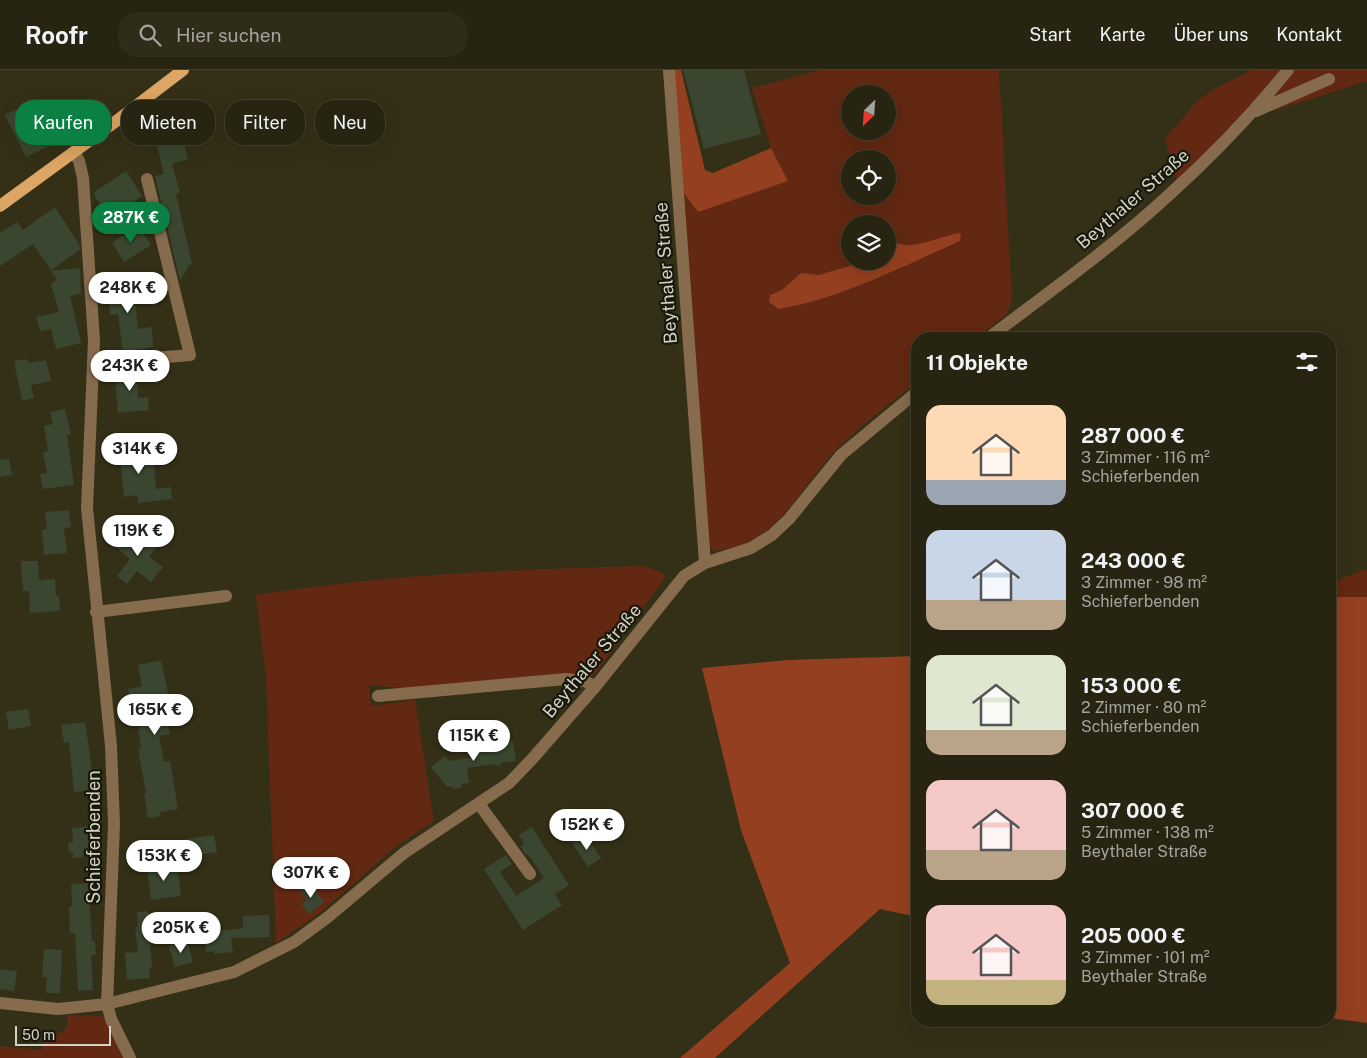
<!DOCTYPE html>
<html lang="de">
<head>
<meta charset="utf-8">
<style>
  body { margin:0; font-family:"Public Sans",sans-serif; background:#2f2c1a; color:#f1f3f6; height:100vh; display:flex; flex-direction:column; font-size:19px; white-space:nowrap }
  * { box-sizing:border-box; margin:0 }
  p { font-size:16px; color:#a4a49f }
  .icon { flex:none; width:28px; height:28px; fill:none; stroke:currentColor; stroke-width:2; stroke-linecap:round; stroke-linejoin:round }
  .map { position:relative; flex:1; overflow:hidden }
  .side { position:absolute; left:911px; top:262px; width:425px; height:695px; display:flex; flex-direction:column; background:#272411; border-radius:20px; box-shadow:0 5px 20px #0002,0 0 0 1px #434131 }
  .side>* { flex:none }
  .hud { position:absolute; left:15px; top:30px; width:475px; height:45px; display:flex; gap:10px }
  .needle { width:32px; rotate:205deg }
  .tools { position:absolute; left:841px; top:15px; display:grid; gap:10px }
  .tools a { display:grid; place-items:center; width:55px; height:55px; border-radius:50%; background:#272411; box-shadow:0 5px 20px #0002,0 0 0 1px #434131; font-size:25px }
  .scale { position:absolute; left:15px; bottom:12px; width:96px; box-sizing:border-box; padding-left:5px; border:2px solid #d4d2c3; border-top:0; font-size:14px; line-height:18px; white-space:nowrap; color:#d4d2c3; -webkit-text-stroke:4px #19180d; paint-order:stroke }
  .price { position:absolute; translate:-50% -42px; padding:0 11px; border-radius:18px; background:#fff; color:#222; font-size:16px; line-height:32px; filter:drop-shadow(0 1px 2px #0008) }
  .price::after { content:''; position:absolute; left:50%; top:30px; width:15px; height:11px; margin-left:-8px; background:inherit; clip-path:polygon(0 0,100% 0,50% 100%) }
  .price.active { background:#0b8043; color:#fff }
  ul { padding:0; list-style:none }
  li { display:flex; align-items:center; gap:15px; height:125px; padding:0 15px }
  li span { display:grid; place-items:center; flex:none; width:140px; height:100px; border-radius:15px; color:#555 }
  li>.icon { margin-inline-start:auto }
  span .icon { width:60px; height:60px; fill:#fffc; stroke-width:1 }
  li b { font-size:21px }
  h2 { display:flex; justify-content:space-between; align-items:center; height:60px; padding:0 15px; font-size:21px }
  .tag { padding:0 18px; border-radius:20px; background:#272411; box-shadow:0 5px 20px #0002,0 0 0 1px #434131; font-size:18px; line-height:45px }
  .tag.active { background:#0b8043; color:#fff }
  header { display:flex; align-items:center; gap:30px; box-sizing:border-box; height:70px; padding:0 25px; background:#272411; border-bottom:1px solid #434131 }
  header strong { font-size:24px }
  nav { display:flex; gap:28px; margin-inline-start:auto; font-size:18px }
  .search { width:350px; height:45px; background:#2f2c1a; display:flex; align-items:center; gap:12px; box-sizing:border-box; padding:0 18px; border-radius:20px; color:#a4a49f; font-size:19px }
  .map>svg:first-child { display:block }
  .green { fill:#622812; fill-rule:evenodd }
  .forest { fill:#943f1f }
  .building { fill:#3a462f }
  .lines { fill:none; stroke-linecap:round; stroke-linejoin:round }
  .minor { stroke:#866b4d; stroke-width:12 }
  .major { stroke:#dda664; stroke-width:12 }
  .labels { text-anchor:middle; stroke-width:4.5; stroke-linejoin:round; paint-order:stroke }
  .street-label { font-size:18px; fill:#d4d2c3; stroke:#19180d }
</style>
</head>
<body>
<header>
<strong>Roofr</strong>
<div class="search"><svg class="icon" aria-label="search" viewBox="0 0 24 24"><circle cx="10" cy="10" r="6"/><path d="M15 15l6 6"/></svg>Hier suchen</div>
<nav><a>Start</a><a>Karte</a><a>Über uns</a><a>Kontakt</a></nav>
</header>
<div class="map">
<svg width="1367" height="988" viewBox="0 0 1367 988">
  <rect width="100%" height="100%" fill="#343017"/>
  <!-- green -->
  <path class="green" d="M821 0H999L1012 229 1007 244 975 269H918L917 312C891 333 862 354 838 378 800 416 776 479 713 481L708 472 681 119 788 111 771 78 752 18ZM850 24H888V61H850ZM850 89H888V126H850ZM850 154H888V191H850Z
    M1252 0H1284L1177 113 1165 69 1198 30 1216 18Z
    M1293 0H1367V11L1276 40 1271 39 1267 35Z
    M643 496 663 503 665 508 595 604 587 607 415 619 369 615 371 636 415 630 434 751 398 775 322 841 276 873 266 608 256 525C384 505 514 499 643 496Z
    M1367 499V527H1330V513Z
    M67 945 101 946 105 949 124 988H0V976L42 980 43 970 64 961 67 955Z"/>
  <!-- forest -->
  <path class="forest" d="M672 0H681L705 100 713 103 771 78 788 111 698 142 681 119Z
    M958 163 961 164 960 171C901 197 842 228 779 239L769 232 770 225 782 220 801 203 819 205 856 194 858 191H888V175C898 171 897 174 907 175 919 176 945 166 958 163Z
    M1330 527H1367V953L1330 948Z
    M917 586V847L880 839 715 988H680L790 893 741 760 702 598 788 590Z"/>
  <!-- building -->
  <path class="building" d="M683 0H744L761 64 704 79Z
    M26 35 38 61 64 48 72 65 26 87 5 45Z
    M180 61 188 89 172 94 180 123 176 124 192 194 189 195 180 211 155 106 164 104 155 68Z
    M126 101 142 126 109 148 93 123Z
    M55 137 79 174 80 180 51 200 33 174 0 196V163L17 152 23 160Z
    M138 155 151 175 124 192 112 173Z
    M80 198 81 224 70 226 81 273 56 279 51 259 40 261 36 247 59 242 51 214 57 209 51 201Z
    M130 204 131 223H134L138 259 152 257 153 277 123 282 118 244 110 245 108 205Z
    M27 289 28 293 46 290 51 311 31 315 34 328 22 331 14 291Z
    M143 297 144 306H137L138 328 148 327 149 340 118 343 115 308 126 307 125 299Z
    M65 339 71 364 67 365 74 415 43 419 40 404 47 403 43 382 48 381 44 356 53 354 50 342Z
    M121 376V381L146 379 147 384H153L156 419 171 417 172 429 138 433 137 425 124 427 120 388 107 389 106 378Z
    M9 389 12 405 0 407V390Z
    M69 440 71 457 64 458 67 483 44 485 42 460 47 459 45 442Z
    M117 461 135 476 146 461 160 473 149 487 163 497 151 512 137 501 127 514 117 506 130 489 109 471Z
    M21 491H38L39 510 55 509 56 526H59L60 541 30 543 29 521H23Z
    M161 590 170 632 179 631 182 650 168 652 170 664 159 666 164 692 170 691 178 739 160 742 161 746 148 748 144 724 146 723 138 679H141L137 650H131L130 641 132 640 128 619 142 616 138 595Z
    M28 639 31 656 9 660 6 642Z
    M85 652 95 720 74 722 69 672 64 673 61 655Z
    M485 667 486 676 513 671 516 691 501 693 499 697 494 694 467 698 469 713 461 714 462 717 453 719 452 716 447 717 431 697 445 686 449 691 477 687 474 669Z
    M93 756 94 780 83 781 84 787 73 788V782L69 783 68 773 73 772 72 758Z
    M532 757 569 815 555 824 562 835 523 860 484 799 506 785 512 794 500 802 516 826 544 808 528 784 526 785 520 776 524 774 519 765Z
    M214 765 217 782 192 786 194 793 184 795 180 770Z
    M585 765 601 788 588 797 572 773Z
    M177 794 181 826 151 830 147 798Z
    M92 813 93 825H89L92 871H95L96 885H91L93 920 78 921 75 863H70L69 837 72 836 71 814Z
    M310 814 324 832 309 844 301 834 307 830 300 821Z
    M148 841 152 875H150L152 898 149 899 150 908 127 910 125 883 138 882 135 857H138L137 842Z
    M269 845 270 867 231 868 233 882 214 884V881L206 882 204 863 243 858V846Z
    M187 871 193 892 175 897 169 876Z
    M44 879 62 880 60 923H46L47 907H42Z
    M0 899 17 901 14 921 0 919Z"/>
  <g class="lines">
    <!-- minor -->
    <path class="minor" d="M669 0 705 493
      M1256 41 1329 9
      M74 82 79 91 83 108 94 270 87 438 111 676 114 754 107 934 111 949 130 988
      M987 269C1049 222 1114 176 1171 123 1213 85 1253 43 1288 0
      M94 293 190 285 147 109
      M96 542 226 526
      M378 626 566 609 585 611 595 617
      M479 734 530 804
      M0 933 58 939 107 934 234 902 294 872 328 847 404 783 509 713 533 688 595 617 684 506 705 493 751 478 772 465 789 449 841 385 918 321"/>
    <!-- major -->
    <path class="major" d="M0 136 115 52 183 0"/>
  </g>
  <g class="labels">
    <!-- street labels -->
    <g class="street-label">
      <text transform="translate(1133 129) rotate(-41)" y="6">Beythaler Straße</text>
      <text transform="translate(666 203) rotate(-94)" y="6">Beythaler Straße</text>
      <text transform="translate(592 591) rotate(-50)" y="6">Beythaler Straße</text>
      <text transform="translate(94 767) rotate(-90)" y="6">Schieferbenden</text>
    </g>
  </g>
</svg>
<div class="tools">
<a><svg class="needle" viewBox="-14 -14 28 28"><path d="M0-13l5 13h-10z" fill="#e53935"/><path d="M0 13l5-13h-10z" fill="#a4a49f"/></svg></a>
<a><svg class="icon" aria-label="locate" viewBox="0 0 24 24"><circle cx="12" cy="12" r="6"/><path d="M12 2v4M12 18v4M2 12h4M18 12h4"/></svg></a>
<a><svg class="icon" aria-label="layers" viewBox="0 0 24 24"><path d="M12 4l9 5-9 5-9-5zM3 14l9 5 9-5"/></svg></a>
</div>
<div class="scale">50 m</div>
<b class="price active" style="left:131px;top:174px">287K €</b>
<b class="price" style="left:128px;top:244px">248K €</b>
<b class="price" style="left:130px;top:322px">243K €</b>
<b class="price" style="left:139px;top:405px">314K €</b>
<b class="price" style="left:138px;top:487px">119K €</b>
<b class="price" style="left:155px;top:666px">165K €</b>
<b class="price" style="left:474px;top:692px">115K €</b>
<b class="price" style="left:587px;top:781px">152K €</b>
<b class="price" style="left:164px;top:812px">153K €</b>
<b class="price" style="left:311px;top:829px">307K €</b>
<b class="price" style="left:181px;top:884px">205K €</b>
<div class="hud">
<a class="tag active">Kaufen</a>
<a class="tag">Mieten</a>
<a class="tag">Filter</a>
<a class="tag">Neu</a>
</div>
<section class="side">
<h2>11 Objekte<svg class="icon" aria-label="filters" viewBox="0 0 24 24"><path d="M4 7h16M4 17h16"/><circle cx="9" cy="7" r="2"/><circle cx="15" cy="17" r="2"/></svg></h2>
<ul>
<li><span style="background:linear-gradient(#ffd9b3 75%,#9aa5b1 0)"><svg class="icon" aria-label="home" viewBox="0 0 24 24"><path d="M3 11l9-7 9 7M6 9v11h12V9"/></svg></span><div><b>287 000 €</b><p>3 Zimmer · 116 m²</p><p>Schieferbenden</p></div></li>
<li><span style="background:linear-gradient(#c9d6e8 70%,#b9a48a 0)"><svg class="icon" aria-label="home" viewBox="0 0 24 24"><path d="M3 11l9-7 9 7M6 9v11h12V9"/></svg></span><div><b>243 000 €</b><p>3 Zimmer · 98 m²</p><p>Schieferbenden</p></div></li>
<li><span style="background:linear-gradient(#dfe7d0 75%,#b9a48a 0)"><svg class="icon" aria-label="home" viewBox="0 0 24 24"><path d="M3 11l9-7 9 7M6 9v11h12V9"/></svg></span><div><b>153 000 €</b><p>2 Zimmer · 80 m²</p><p>Schieferbenden</p></div></li>
<li><span style="background:linear-gradient(#f6c9c9 70%,#b9a48a 0)"><svg class="icon" aria-label="home" viewBox="0 0 24 24"><path d="M3 11l9-7 9 7M6 9v11h12V9"/></svg></span><div><b>307 000 €</b><p>5 Zimmer · 138 m²</p><p>Beythaler Straße</p></div></li>
<li><span style="background:linear-gradient(#f6c9c9 75%,#c2b280 0)"><svg class="icon" aria-label="home" viewBox="0 0 24 24"><path d="M3 11l9-7 9 7M6 9v11h12V9"/></svg></span><div><b>205 000 €</b><p>3 Zimmer · 101 m²</p><p>Beythaler Straße</p></div></li>
</ul>
</section>
</div>
</body>
</html>
